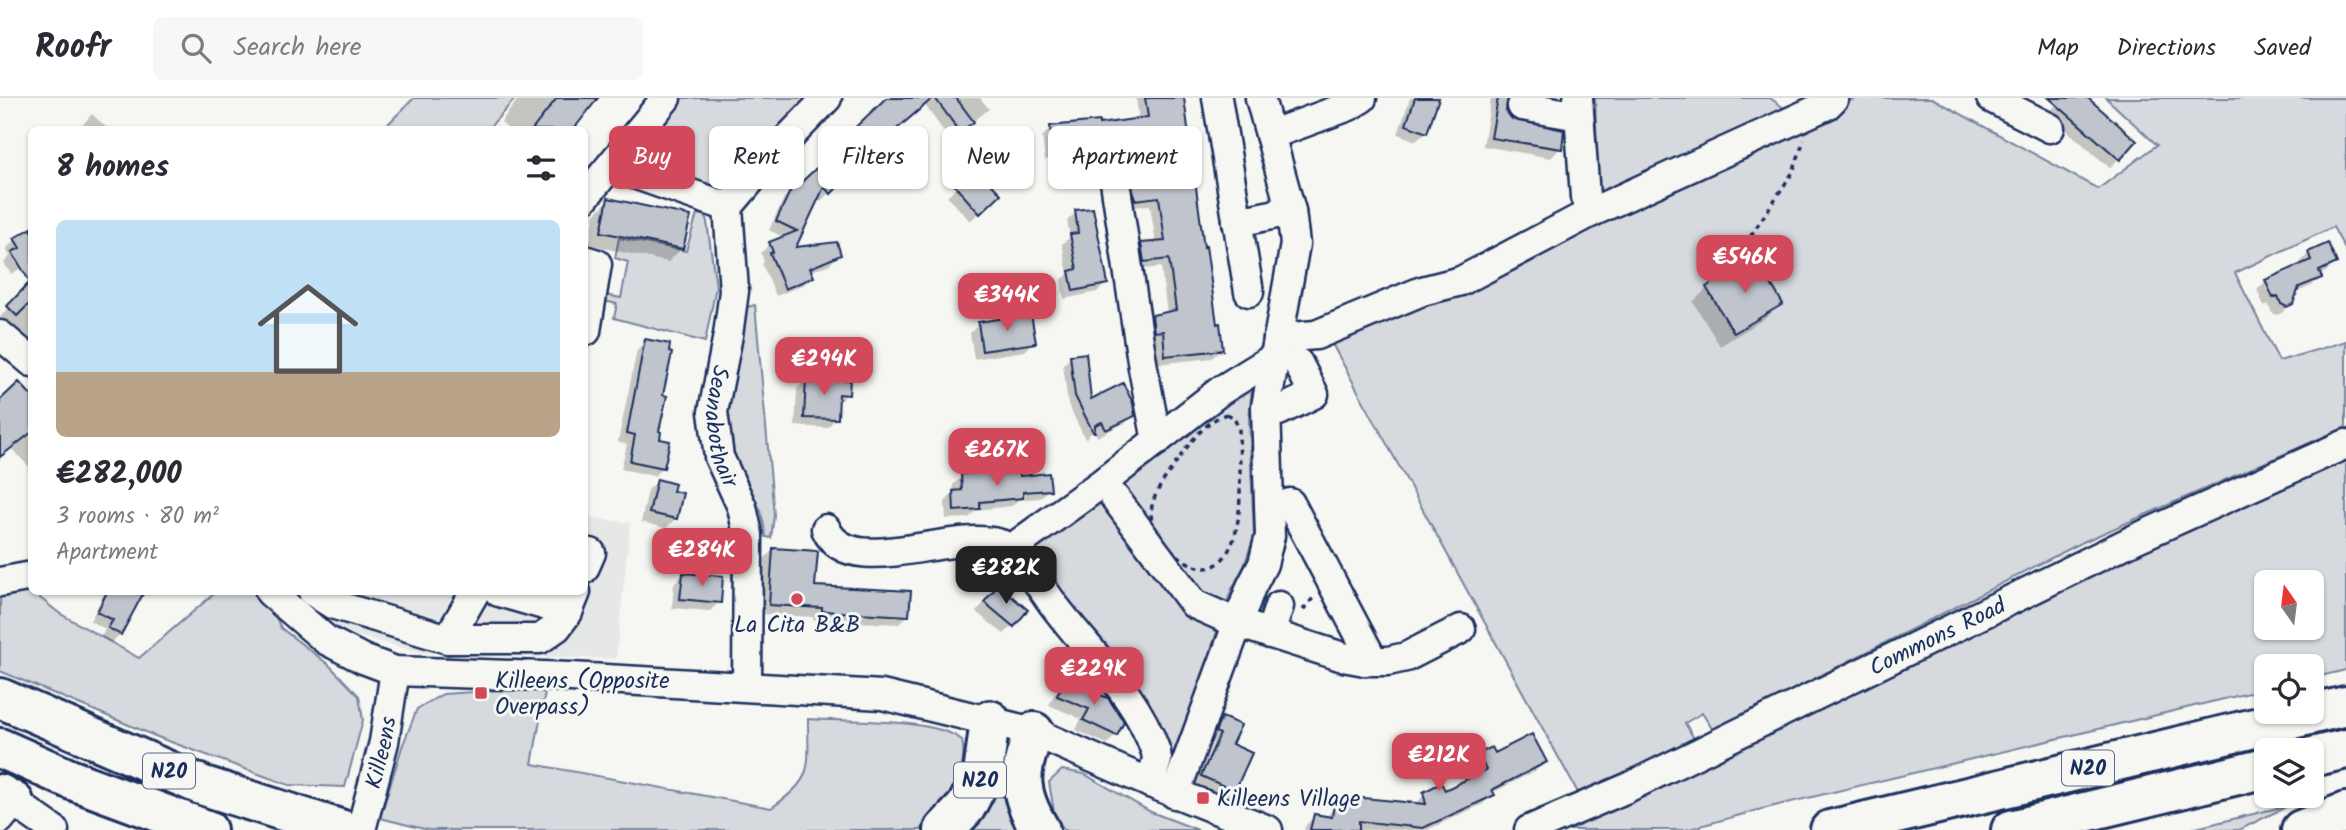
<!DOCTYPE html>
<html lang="en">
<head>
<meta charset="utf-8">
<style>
  body { margin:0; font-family:Kalam,sans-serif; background:#f7f7f7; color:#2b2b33; height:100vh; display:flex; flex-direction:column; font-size:26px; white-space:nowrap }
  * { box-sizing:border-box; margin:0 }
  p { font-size:23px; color:#7c7c81 }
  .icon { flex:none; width:38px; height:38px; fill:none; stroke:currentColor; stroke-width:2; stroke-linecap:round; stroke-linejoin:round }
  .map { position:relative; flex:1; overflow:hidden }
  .sheet { position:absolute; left:28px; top:28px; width:560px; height:469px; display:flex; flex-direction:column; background:#fff; border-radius:10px; box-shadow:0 2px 5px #0004 }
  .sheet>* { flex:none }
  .guide { position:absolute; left:609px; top:28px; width:665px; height:63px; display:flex; gap:14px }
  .needle { width:46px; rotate:346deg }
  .buttons { position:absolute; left:2254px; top:472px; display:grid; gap:14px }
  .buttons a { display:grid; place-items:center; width:70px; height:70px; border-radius:10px; background:#fff; box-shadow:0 2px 5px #0004; font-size:35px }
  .price { position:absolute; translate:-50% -60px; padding:0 16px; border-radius:14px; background:#d1495b; color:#fff; font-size:23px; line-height:46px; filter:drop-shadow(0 2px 4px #0008) }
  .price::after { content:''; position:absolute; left:50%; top:42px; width:21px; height:16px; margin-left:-10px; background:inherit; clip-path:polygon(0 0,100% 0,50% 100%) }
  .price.on { background:#222; color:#fff }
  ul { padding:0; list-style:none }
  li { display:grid; align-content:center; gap:14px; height:371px; padding:0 28px }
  li span { display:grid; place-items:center; height:217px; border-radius:10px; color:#555 }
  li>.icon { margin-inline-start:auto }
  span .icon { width:126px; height:126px; fill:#fffc; stroke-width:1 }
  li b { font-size:30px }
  h2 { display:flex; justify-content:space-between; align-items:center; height:84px; padding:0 28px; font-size:30px }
  .tag { padding:0 24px; border-radius:10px; background:#fff; box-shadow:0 2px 5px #0004; font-size:24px; line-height:63px }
  .tag.on { background:#d1495b; color:#fff }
  header { display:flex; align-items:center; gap:42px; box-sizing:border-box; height:98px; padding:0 35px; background:#fff; border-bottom:2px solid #e1e1e2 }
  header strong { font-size:33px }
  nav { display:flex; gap:38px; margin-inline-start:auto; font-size:24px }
  .search { width:490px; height:63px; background:#f7f7f7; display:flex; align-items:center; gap:18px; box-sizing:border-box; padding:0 24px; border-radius:10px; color:#7c7c81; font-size:26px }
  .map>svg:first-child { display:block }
  .built { fill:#e6e7e7 }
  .green { fill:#d6d9dd; stroke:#78849e; stroke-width:2; fill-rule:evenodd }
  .shadow { fill:#0003 }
  .building { fill:#c0c4cd; stroke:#1b2f5e; stroke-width:2 }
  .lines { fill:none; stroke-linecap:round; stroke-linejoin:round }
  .minor-casing { stroke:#1b2f5e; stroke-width:33 }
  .highway-casing { stroke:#1b2f5e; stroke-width:44 }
  .path { stroke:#1b2f5e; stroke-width:3.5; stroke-dasharray:5 5; stroke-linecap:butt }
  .minor { stroke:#f6f6f2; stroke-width:28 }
  .highway { stroke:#f6f6f2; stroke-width:38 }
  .poi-dot { fill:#d1495b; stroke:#f6f6f2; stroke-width:2.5 }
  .labels { text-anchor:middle; stroke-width:6; stroke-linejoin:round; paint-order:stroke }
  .shield { fill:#f6f6f2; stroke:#5d6b8a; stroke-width:2 }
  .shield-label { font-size:21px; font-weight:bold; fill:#1b2f5e }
  .street-label { font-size:23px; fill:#1b2f5e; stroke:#f6f6f2 }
  .poi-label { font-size:23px; fill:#1b2f5e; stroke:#f6f6f2; text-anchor:start }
</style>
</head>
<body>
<header>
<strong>Roofr</strong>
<div class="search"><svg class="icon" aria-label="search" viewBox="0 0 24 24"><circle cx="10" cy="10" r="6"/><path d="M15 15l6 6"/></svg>Search here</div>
<nav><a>Map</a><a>Directions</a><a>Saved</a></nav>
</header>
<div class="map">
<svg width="2346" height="732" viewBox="0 0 2346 732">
  <rect width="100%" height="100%" fill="#f6f6f2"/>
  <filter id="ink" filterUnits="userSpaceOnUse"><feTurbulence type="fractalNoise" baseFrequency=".0143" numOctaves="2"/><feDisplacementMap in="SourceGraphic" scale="14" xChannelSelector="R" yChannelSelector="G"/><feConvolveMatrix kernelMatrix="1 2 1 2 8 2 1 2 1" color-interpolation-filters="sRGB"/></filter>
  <g filter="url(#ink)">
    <!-- built -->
    <path class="built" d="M585 419 630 425 616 561 423 555 357 538 336 529 320 519 288 494H584Z"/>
    <!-- green -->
    <path class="green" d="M414 0H516L488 31H383Z
      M677 0H809L741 75 729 85 714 91 641 68 635 56Z
      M1595 0H1770L1791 15 1599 101Z
      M1856 0H1932L2098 91 2157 47 2106 0H2346V153L2333 129 2235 175 2279 263 2346 243V329L2083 444 1713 632 1702 615 1685 625 1695 642 1583 704 1331 244 1533 153Z
      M697 116 705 117 707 124 716 189 705 244 614 220 617 206 604 203 605 197 621 200 628 164 615 160 619 140 686 153Z
      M755 207 774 417 771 440 766 439 761 413 738 369 732 348 728 314 729 295 741 251 747 209Z
      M1253 280 1249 321 1254 438 1244 468 1231 493 1192 607 1169 666 1031 458 1034 443Z
      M2346 346V572L2312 580V569H2266V591L1762 711 1686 732H1551ZM2266 485H2312V530H2266Z
      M30 492 59 515 139 560 216 494H254L269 505 281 530 329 567 359 598 363 622 345 689 289 687 160 640 0 573V494Z
      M546 589 532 666 771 710C815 681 808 669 808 621 847 624 933 619 962 642 970 679 943 706 921 732H428L380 720 402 649 417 611 443 596Z
      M1000 648 1009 688 1026 732H963Z
      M1062 672 1084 676 1151 714 1198 732H1065L1055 720 1049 684Z
      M2290 707 2239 732H2188Z"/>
    <!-- shadow -->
    <path class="shadow" d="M519 0H596L570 32H509L501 24Z
      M896 0H980L989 11 950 42 924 6 868 54 821 103 817 99 793 151 839 157 830 166 810 174 812 178 803 187 776 198 762 166 764 164 761 155 770 146 785 140 769 132 784 100 793 91 796 92 838 52 836 50 872 16Z
      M1136 0H1182L1215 228 1221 251 1212 260 1157 266 1154 241 1146 242 1144 227 1153 218 1167 216 1161 169 1136 172 1133 156 1142 147 1156 146 1150 107 1126 110 1116 54 1045 62 1042 39 1051 30 1098 28 1139 22Z
      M1410 0H1437L1426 34 1416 43 1398 36Z
      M1491 0H1509L1505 2 1504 14 1510 22 1560 50 1551 60 1483 48Z
      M2062 0H2085L2134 44 2110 70 2048 16Z
      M92 16 109 32H78Z
      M998 51 990 87V105L970 123 947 98Z
      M609 102 682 150 668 164 589 147 595 116Z
      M1076 114 1106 186 1097 194 1064 201 1061 183 1068 176 1062 146 1070 139 1067 123Z
      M32 132V164L11 176 4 165 10 158 6 151 15 142Z
      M2309 155 2335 165 2326 174 2319 177 2320 179 2311 188 2295 195 2291 205 2282 215 2277 217 2272 215 2268 206 2264 208 2257 192 2266 183 2301 168 2300 165Z
      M32 184V248L0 219Z
      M1707 190 1781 205 1767 219 1720 248 1693 204Z
      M979 226 1034 244 1025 253 974 261 970 235Z
      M646 243 666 255 657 335 663 369 654 378 621 371 627 346 618 344 637 252Z
      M793 253 805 273 801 277 787 275 789 257Z
      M1071 259 1090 304 1133 317 1125 325 1097 339 1094 332 1085 341 1068 306 1063 267Z
      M806 281 847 296 838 305 836 320 827 330 795 328 797 291Z
      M32 300V372L11 350 4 357 2 355 0 357V304Z
      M962 378 1018 380 1049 391 1040 400 1018 402 1012 408 977 412 969 420 946 421 945 404 953 395V387Z
      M658 383 671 394 675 421 666 430 641 424 648 392Z
      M773 452 813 490 908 517 899 526 813 522V519L761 516 764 461Z
      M683 477 719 504 710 513 672 510 674 486Z
      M105 494H152L148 498 142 495 120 536 111 545 101 540 105 531 90 523Z
      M990 498 1013 527 1004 536 976 514Z
      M1064 586 1116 637 1107 646 1076 632 1081 621 1049 607 1055 595Z
      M1222 621 1230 647 1234 692 1226 700 1195 686 1213 645 1209 642 1214 629Z
      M1494 657 1544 664 1535 673 1492 695V697L1483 706 1427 732H1304L1306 727 1315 718 1326 720 1335 708 1346 709 1354 700 1416 707 1424 696 1444 695 1476 679 1470 667 1479 658Z"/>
    <!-- building -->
    <path class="building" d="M557 0H598L573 32H532Z
      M886 0H933L877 48 831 96 824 89 796 149 837 144 841 157 810 170 814 179 785 191 770 155 773 154 769 144 797 133 776 123 792 89 795 90 825 62 846 42 844 40Z
      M935 0H956L974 24 960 34Z
      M1145 0H1184L1204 149 1206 148 1217 226 1220 225 1223 252 1165 258 1163 233 1154 234 1152 217 1176 212 1169 161 1144 164 1141 145 1165 143 1159 99 1135 102 1124 46 1053 54 1050 28 1099 23V26L1148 19Z
      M1415 0H1439L1427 35 1406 27Z
      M1498 0H1508L1506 13 1512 21 1564 32 1562 51 1491 40Z
      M2049 0H2088L2137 43 2120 62Z
      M998 48 1015 66 992 87 1001 96 980 116 955 88Z
      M608 100 691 118 683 151 601 134Z
      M1093 110 1108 186 1073 193 1069 173 1077 171 1070 136 1078 135 1075 112Z
      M32 130V203L17 218 7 208 30 184 12 154 20 150 14 140Z
      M2328 145 2337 165 2319 173 2322 180 2299 189 2293 206 2287 209 2281 206 2278 198 2273 200 2265 182 2311 162 2308 154Z
      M1755 159 1783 206 1734 235 1706 189Z
      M1031 216 1036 245 982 253 978 224Z
      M645 241 670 246 669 254 672 255 663 297 667 298 659 333 661 334 660 341 670 343 664 370 630 363 635 337 627 335Z
      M792 251 809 253 807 274 790 272Z
      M1086 255 1091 301 1123 285 1133 305 1135 318 1106 332 1102 324 1095 327V334H1093L1075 298 1070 257Z
      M806 280 850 282 849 297 839 296 838 321 804 320Z
      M19 284 32 298V334L0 359V302Z
      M1019 371 1020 378 1049 375 1051 392 1023 394V400L980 404V411L954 413 953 393 962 392 961 376Z
      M657 381 675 386 673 393 683 395 677 421 649 415Z
      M773 450 818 453 815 488 911 493 909 518 822 513V510L769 507Z
      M683 475 723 478 721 505 680 501Z
      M998 487 1028 512 1014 529 984 504Z
      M107 494H144L121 537 108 530 113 522 97 514Z
      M1063 584 1071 587 1072 585 1108 600 1124 624 1117 638 1083 622 1089 611 1057 598Z
      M1222 619 1241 627 1232 646 1252 655 1235 693 1201 678 1220 636 1215 634Z
      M1532 636 1547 664 1492 692 1495 697 1423 730 1359 723V732H1310L1314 716 1332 719 1334 706 1352 707 1353 699 1426 706 1423 694 1441 685 1445 692 1486 672 1478 656 1492 649 1495 655Z"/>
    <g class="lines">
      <defs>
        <g id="minor">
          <path d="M1217 0 1249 194"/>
          <path d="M1578 0 1585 99 1592 114"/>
          <path d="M1991 0 2050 30"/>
          <path d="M1522 8 1579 18"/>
          <path d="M1270 37 1349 8 1362 0"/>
          <path d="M611 68 728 109"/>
          <path d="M1114 77 1143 270 1157 343"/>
          <path d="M584 100 666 0"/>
          <path id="s1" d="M728 109 734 193 728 237 713 314 719 359 742 409 748 437 747 588"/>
          <path d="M728 109 771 58 827 0"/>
          <path d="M1237 124 1291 113"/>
          <path d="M584 162 597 166 586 233"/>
          <path d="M0 237 32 264"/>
          <path d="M1278 240 1316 237 1422 193 1461 183 1592 114 1827 7 1834 0"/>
          <path d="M1267 314 1279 313 1314 296 1298 265"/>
          <path d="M1115 400 1194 506 1237 525 1343 559 1365 563H1388L1406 559 1461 531"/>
          <path d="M1290 405 1368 553 1365 563"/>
          <path d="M826 431C851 488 969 421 1011 451 1020 457 1045 495 1053 506 1089 554 1136 596 1156 654L1157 662 1150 685"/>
          <path d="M1011 451 1102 385 1220 293 1275 259"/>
          <path d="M584 471 591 455"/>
          <path d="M0 484 32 478"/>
          <path d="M270 494 326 542 363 561 395 573 571 579 882 597 1034 634 1150 685 1268 732"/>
          <path d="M313 494 332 506 448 541H540L557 529 568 514 576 494"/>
          <path d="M499 494 568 514"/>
          <path d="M1270 536 1279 508"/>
          <path d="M448 541 475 494"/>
          <path d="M1175 696 1251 489 1263 466 1270 438 1266 309 1295 146 1291 113 1260 0"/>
          <path d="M0 721 14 704 54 732"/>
          <path id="s2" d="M361 732 384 644 395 573"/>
          <path id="s3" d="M1529 732 1625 691 2137 440 2346 346"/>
        </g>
        <path id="highway" d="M0 600 201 687 343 732
          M1034 634C1018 675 1017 693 1040 732
          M0 650 72 682 207 732
          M2312 659 2346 651
          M0 696 14 704
          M944 732 966 709 983 676 990 622
          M1830 732 2346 608
          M2011 732 2266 670
          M2301 732 2346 714"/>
      </defs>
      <!-- minor casing -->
      <use href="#minor" class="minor-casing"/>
      <!-- highway casing -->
      <use href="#highway" class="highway-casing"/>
      <!-- path -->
      <path class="path" d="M1703 173 1746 145 1793 74 1804 42
        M1227 316 1233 319 1239 330C1239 362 1244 414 1233 443 1217 483 1192 473 1168 448 1159 438 1151 429 1151 415 1152 395 1169 375 1180 359 1191 343 1208 321 1227 316Z
        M1303 512 1314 499"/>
      <!-- minor -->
      <use href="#minor" class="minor"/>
      <!-- highway -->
      <use href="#highway" class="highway"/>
    </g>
  </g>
  <!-- markers -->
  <g class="poi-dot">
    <circle cx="797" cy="501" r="7"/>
    <rect x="474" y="588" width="14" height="14" rx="3.5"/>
    <rect x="1196" y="693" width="14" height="14" rx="3.5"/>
  </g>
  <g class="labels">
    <!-- shield labels -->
    <g class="shield">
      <rect x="2062" y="652.5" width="52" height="35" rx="5"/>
      <rect x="143" y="655.5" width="52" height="35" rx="5"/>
      <rect x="954" y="664.5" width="52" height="35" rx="5"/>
    </g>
    <g class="shield-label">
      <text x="2088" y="677">N20</text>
      <text x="169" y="680">N20</text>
      <text x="980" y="689">N20</text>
    </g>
    <!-- street labels -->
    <g class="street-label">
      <text dy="8" stroke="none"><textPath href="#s1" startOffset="222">Seanabothair</textPath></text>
      <text dy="8" stroke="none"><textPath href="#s3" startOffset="452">Commons Road</textPath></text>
      <text dy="8" stroke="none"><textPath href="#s2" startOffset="80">Killeens</textPath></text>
    </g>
    <!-- poi labels -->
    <g class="poi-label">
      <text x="797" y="534" text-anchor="middle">La Cita B&amp;B</text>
      <text x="495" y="590">Killeens (Opposite<tspan x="495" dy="26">Overpass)</tspan></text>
      <text x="1217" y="708">Killeens Village</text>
    </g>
  </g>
</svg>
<div class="buttons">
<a><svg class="needle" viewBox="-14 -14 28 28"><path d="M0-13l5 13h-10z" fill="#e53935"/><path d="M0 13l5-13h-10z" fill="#7c7c81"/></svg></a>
<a><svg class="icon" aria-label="locate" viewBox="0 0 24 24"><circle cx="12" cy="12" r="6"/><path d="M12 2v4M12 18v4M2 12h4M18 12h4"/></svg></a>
<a><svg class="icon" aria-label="layers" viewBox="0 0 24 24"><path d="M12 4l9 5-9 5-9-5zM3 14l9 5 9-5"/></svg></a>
</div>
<b class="price" style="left:1745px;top:197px">€546K</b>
<b class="price" style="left:1007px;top:235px">€344K</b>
<b class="price" style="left:824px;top:299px">€294K</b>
<b class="price" style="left:997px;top:390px">€267K</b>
<b class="price" style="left:702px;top:490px">€284K</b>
<b class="price on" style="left:1006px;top:508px">€282K</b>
<b class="price" style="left:1094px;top:609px">€229K</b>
<b class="price" style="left:1439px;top:695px">€212K</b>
<div class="guide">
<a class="tag on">Buy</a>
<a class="tag">Rent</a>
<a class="tag">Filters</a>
<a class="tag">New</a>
<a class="tag">Apartment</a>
</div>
<section class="sheet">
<h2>8 homes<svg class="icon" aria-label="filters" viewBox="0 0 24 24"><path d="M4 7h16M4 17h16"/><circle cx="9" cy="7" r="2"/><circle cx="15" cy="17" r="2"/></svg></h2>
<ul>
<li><span style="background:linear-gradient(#bfe0f5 70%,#b9a48a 0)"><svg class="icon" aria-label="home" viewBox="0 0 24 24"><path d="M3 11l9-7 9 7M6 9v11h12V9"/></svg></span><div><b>€282,000</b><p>3 rooms · 80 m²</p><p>Apartment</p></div></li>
</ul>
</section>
</div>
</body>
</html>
